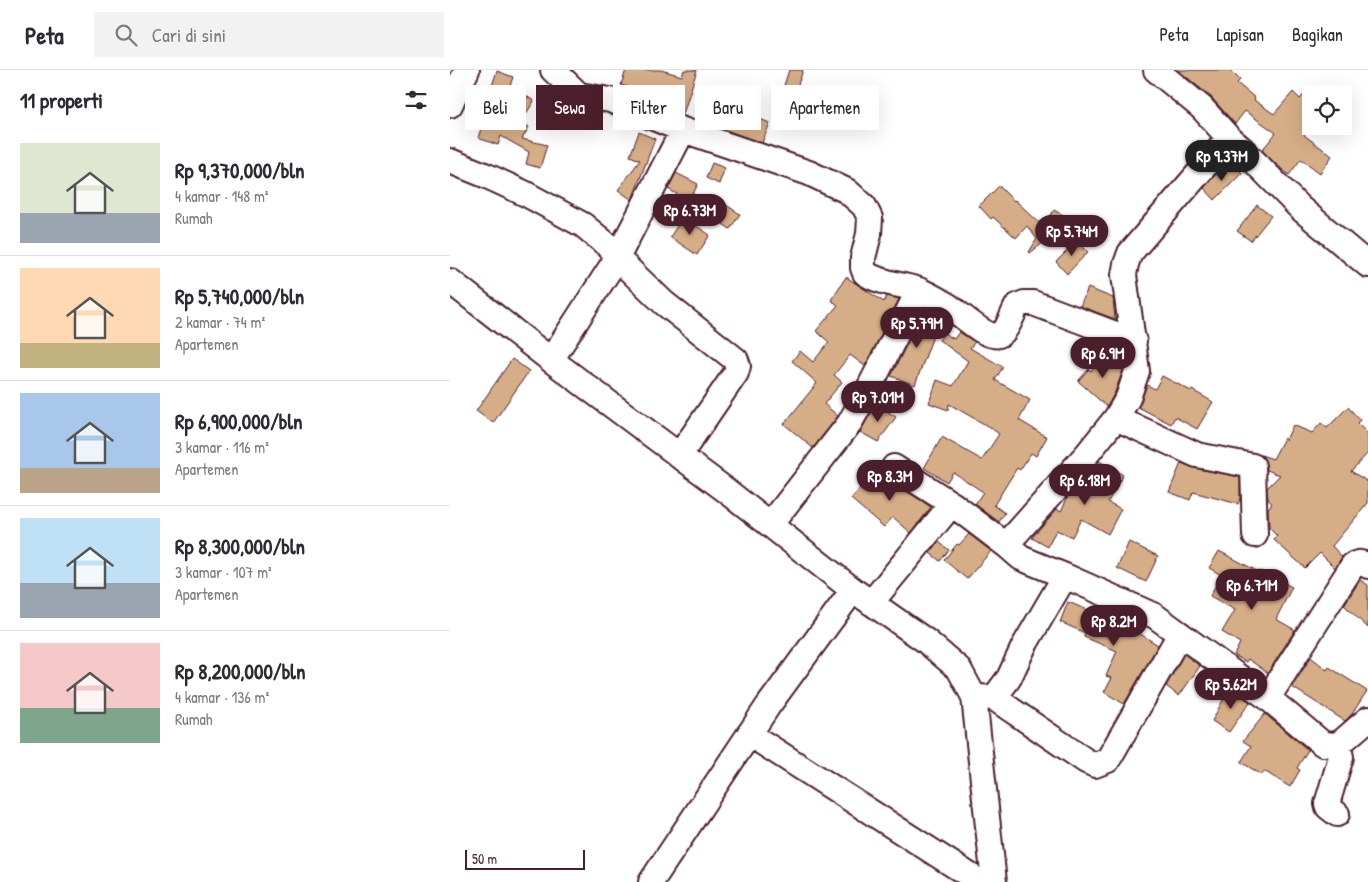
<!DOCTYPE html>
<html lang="id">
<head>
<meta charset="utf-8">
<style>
  body { margin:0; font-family:"Patrick Hand",sans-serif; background:#f2f2f3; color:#2b2b33; height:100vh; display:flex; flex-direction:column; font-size:19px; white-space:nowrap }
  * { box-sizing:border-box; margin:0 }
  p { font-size:16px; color:#7c7c81 }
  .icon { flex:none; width:28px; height:28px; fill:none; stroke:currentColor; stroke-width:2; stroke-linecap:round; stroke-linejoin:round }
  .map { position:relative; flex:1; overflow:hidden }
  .sheet { display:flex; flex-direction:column; background:#fff; width:450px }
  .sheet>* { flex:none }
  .top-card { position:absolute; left:15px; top:15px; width:475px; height:45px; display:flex; gap:10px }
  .controls { position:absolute; left:852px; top:15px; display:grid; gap:10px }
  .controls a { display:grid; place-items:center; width:50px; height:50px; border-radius:0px; background:#fff; box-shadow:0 5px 20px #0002; font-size:25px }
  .scale { position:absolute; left:15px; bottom:12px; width:120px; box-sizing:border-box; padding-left:5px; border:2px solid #4a1f2b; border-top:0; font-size:14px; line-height:18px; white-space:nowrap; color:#4a1f2b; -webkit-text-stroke:4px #fff; paint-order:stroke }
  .price { position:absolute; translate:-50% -42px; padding:0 11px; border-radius:18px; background:#4a1f2b; color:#fff; font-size:16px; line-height:32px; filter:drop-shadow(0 1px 2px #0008) }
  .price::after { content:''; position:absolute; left:50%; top:30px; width:15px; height:11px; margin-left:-8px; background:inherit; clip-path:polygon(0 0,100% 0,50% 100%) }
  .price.selected { background:#222; color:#fff }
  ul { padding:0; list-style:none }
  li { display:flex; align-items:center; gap:15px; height:125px; padding:0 20px }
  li+li { border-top:1px solid #e1e1e2 }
  li span { display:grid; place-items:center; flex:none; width:140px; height:100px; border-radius:0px; color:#555 }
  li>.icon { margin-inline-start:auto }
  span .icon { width:60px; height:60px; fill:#fffc; stroke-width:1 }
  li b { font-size:21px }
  h2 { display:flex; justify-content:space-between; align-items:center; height:60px; padding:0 20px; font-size:21px }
  .pill { padding:0 18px; border-radius:0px; background:#fff; box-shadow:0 5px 20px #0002; font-size:18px; line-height:45px }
  .pill.selected { background:#4a1f2b; color:#fff }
  header { display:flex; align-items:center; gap:30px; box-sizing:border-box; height:70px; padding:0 25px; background:#fff; border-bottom:1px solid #e1e1e2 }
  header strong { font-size:24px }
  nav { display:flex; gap:28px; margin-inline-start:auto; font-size:18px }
  .search { width:350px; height:45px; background:#f2f2f3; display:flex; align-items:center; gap:12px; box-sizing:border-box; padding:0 18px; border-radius:0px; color:#7c7c81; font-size:19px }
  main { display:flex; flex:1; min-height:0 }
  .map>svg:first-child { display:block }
  .building { fill:#d5ad87; stroke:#4a1f2b }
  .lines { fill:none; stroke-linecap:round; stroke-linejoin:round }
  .minor-casing { stroke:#4a1f2b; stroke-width:28 }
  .minor { stroke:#fff; stroke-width:24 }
</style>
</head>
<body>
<header>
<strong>Peta</strong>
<div class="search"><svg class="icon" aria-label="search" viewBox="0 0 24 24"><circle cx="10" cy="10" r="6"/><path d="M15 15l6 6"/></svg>Cari di sini</div>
<nav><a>Peta</a><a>Lapisan</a><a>Bagikan</a></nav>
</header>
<main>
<section class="sheet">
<h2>11 properti<svg class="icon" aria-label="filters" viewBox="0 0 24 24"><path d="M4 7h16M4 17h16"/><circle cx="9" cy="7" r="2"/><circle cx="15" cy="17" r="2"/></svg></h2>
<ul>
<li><span style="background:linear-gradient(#dfe7d0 70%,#9aa5b1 0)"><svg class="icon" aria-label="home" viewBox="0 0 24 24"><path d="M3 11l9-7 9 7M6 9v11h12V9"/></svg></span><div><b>Rp 9,370,000/bln</b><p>4 kamar · 148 m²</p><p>Rumah</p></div></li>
<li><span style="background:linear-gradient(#ffd9b3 75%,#c2b280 0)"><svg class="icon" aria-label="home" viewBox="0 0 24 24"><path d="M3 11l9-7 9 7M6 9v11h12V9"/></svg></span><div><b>Rp 5,740,000/bln</b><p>2 kamar · 74 m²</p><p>Apartemen</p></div></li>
<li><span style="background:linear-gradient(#a9c7e8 75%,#b9a48a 0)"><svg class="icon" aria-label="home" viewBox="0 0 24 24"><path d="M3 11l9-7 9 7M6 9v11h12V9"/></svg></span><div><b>Rp 6,900,000/bln</b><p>3 kamar · 116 m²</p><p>Apartemen</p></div></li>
<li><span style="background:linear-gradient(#bfe0f5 65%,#9aa5b1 0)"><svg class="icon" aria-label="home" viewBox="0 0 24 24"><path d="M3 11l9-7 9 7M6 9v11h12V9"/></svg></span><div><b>Rp 8,300,000/bln</b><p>3 kamar · 107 m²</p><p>Apartemen</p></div></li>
<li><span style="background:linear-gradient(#f6c9c9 65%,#7fa58c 0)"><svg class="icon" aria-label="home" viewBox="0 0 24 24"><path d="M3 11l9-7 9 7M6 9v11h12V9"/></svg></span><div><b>Rp 8,200,000/bln</b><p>4 kamar · 136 m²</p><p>Rumah</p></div></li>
</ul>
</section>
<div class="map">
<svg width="918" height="812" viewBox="0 0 918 812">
  <rect width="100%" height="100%" fill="#fff"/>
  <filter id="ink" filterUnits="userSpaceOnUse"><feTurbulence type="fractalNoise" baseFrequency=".02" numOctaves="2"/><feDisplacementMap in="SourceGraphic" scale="10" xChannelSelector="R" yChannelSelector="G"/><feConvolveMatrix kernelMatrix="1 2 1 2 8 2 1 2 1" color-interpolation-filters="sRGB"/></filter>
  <g filter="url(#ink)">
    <!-- building -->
    <path class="building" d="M176 0H211L232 6 234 0H247L233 44 221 40 225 28 196 23 171 15Z
      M339 0H353L341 35 329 31Z
      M728 0H780L790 10 787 13 805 28 804 30 824 44 843 22 850 29 861 16V55L854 65 882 86 870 103 851 89 839 105 826 94 812 80 826 63 795 41 785 54 761 27Z
      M47 1 63 7 60 16 84 31 71 52 79 57 72 69 97 75 90 98 76 94 79 82 51 66 48 75 28 68 35 46 44 26 39 24Z
      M270 25 284 31 281 38 320 53 312 73 259 54Z
      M189 62 205 69 182 130 168 120 190 90 180 86Z
      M262 93 275 98 269 114 256 108Z
      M783 94 792 103 765 130 754 118 766 104 770 108Z
      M226 103 248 114 238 134 225 128 227 124 218 119Z
      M549 116 564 131 565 130 594 157 604 140 622 150 580 183 579 182 587 169 577 156 566 168 543 147 541 149 529 136Z
      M273 133 290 144 280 159 263 147Z
      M807 135 821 146 801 171 787 161Z
      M233 147 260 165 247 185 220 167Z
      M627 171 638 182 617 204 606 192Z
      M396 207 434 232 437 226 449 229 415 296 400 285 384 305 392 312 374 334 388 346 363 378 334 354 367 313 342 291 350 281 363 292 379 272 366 261 388 235 381 230Z
      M638 218 663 228 665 249 630 236Z
      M474 240 490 247 465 315 441 306Z
      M509 262 525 272 520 278 553 297 545 310 580 330 569 350 597 367 586 386 581 383 570 400 567 398 544 435 555 443 549 452 525 434 533 422 503 402 497 412 474 398 492 367 532 390 549 364 541 358 499 334 498 340 479 333 487 310 503 316 518 291 489 270 494 263 504 269Z
      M652 283 669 293 671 291 672 292 673 300 665 322 657 337 628 311 639 299 641 301Z
      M62 289 79 301 43 353 26 341Z
      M712 306 741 321 742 320 763 332 747 359 725 347 721 354 688 337 697 315 705 319Z
      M426 334 446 347 428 372 410 362Z
      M898 337 910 350 907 353 918 364V383L901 401 918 412V433L882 476 892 487 885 498 870 483 855 498 824 470 827 466 819 458 818 438 822 434 818 429 817 418 830 405 817 400 815 390 811 385 823 389 834 368 836 370 843 355 862 363 871 353 877 358Z
      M649 391 673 405 658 432 671 439 658 464 631 449 622 467 606 460 598 477 582 468 585 464 607 439 611 441 618 426Z
      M731 393 744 398 790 407V428L788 434 743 422 740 430 719 422Z
      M430 394 432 403 436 408 481 437 461 463 443 447 434 457 401 429Z
      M519 464 541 481 517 509 494 490 507 474 509 475Z
      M489 472 499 480 490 491 480 483Z
      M679 472 708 486 696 512 667 498Z
      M769 481 809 502 810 501 842 517 826 549 845 560 818 603 798 589 796 592 784 585 790 573 772 562 785 540 760 526 771 505 759 498Z
      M910 510 918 515V558L894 535Z
      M618 532 665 551 668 545 683 551 679 557 708 575 674 634 654 622 662 608 656 606 667 581 634 567 635 563 610 552Z
      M734 584 750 596 729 626 716 616Z
      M861 587 877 600 879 597 917 621 902 644 895 651 842 617Z
      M780 617 800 632 779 662 762 651Z
      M815 644 858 680 847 698 850 700 840 717 814 701 812 705 791 692 801 676 793 671Z"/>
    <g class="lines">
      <defs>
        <path id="minor" d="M103 0 129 25 160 30 233 60 359 103 397 121 414 136 420 148 419 164 413 188V198L415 203C429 213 450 214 466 219 477 223 487 229 497 235 509 242 535 269 549 265 557 262 563 243 567 236L574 233H583L684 271
          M706 0 752 38 779 68 793 80 850 138 918 195
          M0 35 17 0
          M0 91 37 106 76 124 133 155 161 178 167 188 214 233 286 290 288 296 286 303 229 386
          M0 211 101 290 277 421 403 520 476 571 509 599 524 627 544 812
          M101 290 167 188 233 60
          M666 348 747 385 803 396 805 465
          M444 397 502 434 556 475 571 488 615 506 705 546 818 628 873 674 888 675 918 649
          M320 455 399 354 417 322 469 220
          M556 475 637 384 666 348 678 328 687 301 674 205 676 194 680 183 779 68
          M421 533 502 434
          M528 627 544 628 559 608 574 576 615 506
          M544 628 636 691 645 695 658 690 730 564
          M818 628 903 495C909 492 912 492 918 496
          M299 664 530 812
          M887 744 878 737 877 734 891 687 888 675
          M201 812 318 636 403 520"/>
      </defs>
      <!-- minor casing -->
      <use href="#minor" class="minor-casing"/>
      <!-- minor -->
      <use href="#minor" class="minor"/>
    </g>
  </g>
</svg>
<div class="controls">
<a><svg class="icon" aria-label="locate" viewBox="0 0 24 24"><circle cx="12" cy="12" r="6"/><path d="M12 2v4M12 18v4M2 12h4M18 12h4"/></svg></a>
</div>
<div class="scale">50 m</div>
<b class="price selected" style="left:772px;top:112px">Rp 9.37M</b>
<b class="price" style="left:240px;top:166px">Rp 6.73M</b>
<b class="price" style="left:622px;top:187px">Rp 5.74M</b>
<b class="price" style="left:467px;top:279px">Rp 5.79M</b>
<b class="price" style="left:653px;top:309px">Rp 6.9M</b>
<b class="price" style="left:428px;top:353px">Rp 7.01M</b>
<b class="price" style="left:440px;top:432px">Rp 8.3M</b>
<b class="price" style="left:635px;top:436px">Rp 6.18M</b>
<b class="price" style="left:802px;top:541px">Rp 6.71M</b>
<b class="price" style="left:664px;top:577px">Rp 8.2M</b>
<b class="price" style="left:781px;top:640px">Rp 5.62M</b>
<div class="top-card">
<a class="pill">Beli</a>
<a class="pill selected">Sewa</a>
<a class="pill">Filter</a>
<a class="pill">Baru</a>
<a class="pill">Apartemen</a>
</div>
</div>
</main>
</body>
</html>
